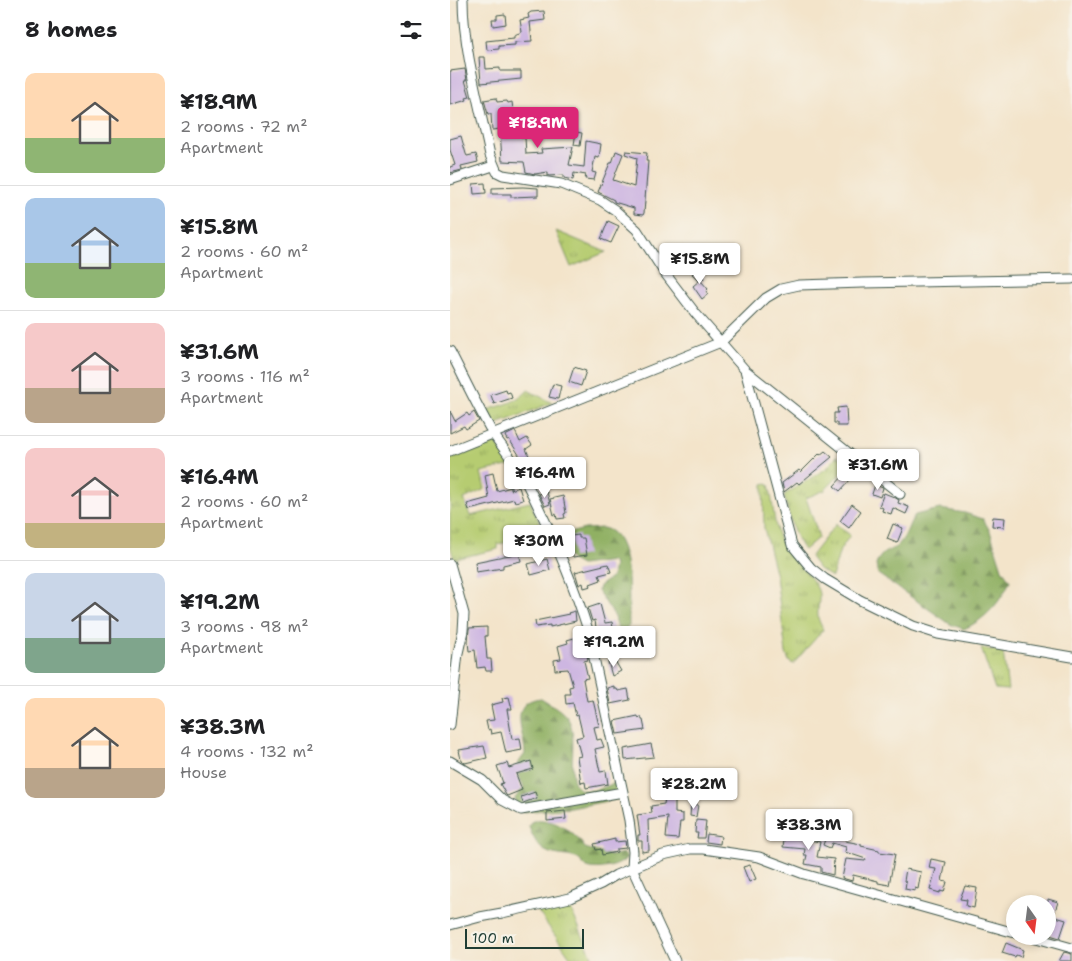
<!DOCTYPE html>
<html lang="en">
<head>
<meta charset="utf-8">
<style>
  body { margin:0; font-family:"Shantell Sans",sans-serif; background:#f6f6f6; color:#202124; height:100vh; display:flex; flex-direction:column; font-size:19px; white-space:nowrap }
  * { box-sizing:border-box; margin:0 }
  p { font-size:16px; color:#757577 }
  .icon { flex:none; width:28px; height:28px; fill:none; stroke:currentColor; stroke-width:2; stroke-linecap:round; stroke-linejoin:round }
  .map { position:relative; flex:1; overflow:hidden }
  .panel { display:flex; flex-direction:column; background:#fff; width:450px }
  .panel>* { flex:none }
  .needle { width:32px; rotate:166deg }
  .fabs { position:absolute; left:556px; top:895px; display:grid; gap:10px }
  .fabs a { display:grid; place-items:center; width:50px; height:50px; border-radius:50%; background:#fff; box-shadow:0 2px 8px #0003; font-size:25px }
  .scale { position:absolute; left:15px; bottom:12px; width:119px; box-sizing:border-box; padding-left:5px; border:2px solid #1f3d34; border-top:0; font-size:14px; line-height:18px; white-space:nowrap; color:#1f3d34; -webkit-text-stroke:4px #f7f3e8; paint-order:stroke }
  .price { position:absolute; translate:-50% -42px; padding:0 11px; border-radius:5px; background:#fff; color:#222; font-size:16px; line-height:32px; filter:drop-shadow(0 1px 2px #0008) }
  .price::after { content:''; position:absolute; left:50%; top:30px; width:15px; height:11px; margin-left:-8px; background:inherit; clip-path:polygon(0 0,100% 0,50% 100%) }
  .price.on { background:#db2777; color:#fff }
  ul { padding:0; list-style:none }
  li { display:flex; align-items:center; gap:15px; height:125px; padding:0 25px }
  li+li { border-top:1px solid #e0e0e0 }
  li span { display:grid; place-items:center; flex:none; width:140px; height:100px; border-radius:10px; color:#555 }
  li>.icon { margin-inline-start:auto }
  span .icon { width:60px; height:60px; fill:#fffc; stroke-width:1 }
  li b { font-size:21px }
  h2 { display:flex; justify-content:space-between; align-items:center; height:60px; padding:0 25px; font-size:21px }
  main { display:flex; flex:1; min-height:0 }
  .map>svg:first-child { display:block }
  .grass { fill:url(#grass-tufts); stroke:#6a8452 }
  .forest { fill:url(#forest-firs); stroke:#58764c }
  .building { fill:#cdb6e1 }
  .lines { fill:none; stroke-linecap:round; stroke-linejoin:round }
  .street-casing { stroke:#3f564a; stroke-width:11 }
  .street { stroke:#fff; stroke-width:9 }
</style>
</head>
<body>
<main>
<section class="panel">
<h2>8 homes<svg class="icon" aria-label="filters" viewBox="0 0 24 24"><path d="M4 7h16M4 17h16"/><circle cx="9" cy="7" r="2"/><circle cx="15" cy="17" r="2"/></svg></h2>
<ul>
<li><span style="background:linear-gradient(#ffd9b3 65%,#8fb573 0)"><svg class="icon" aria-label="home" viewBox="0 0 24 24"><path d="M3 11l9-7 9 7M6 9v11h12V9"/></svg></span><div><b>¥18.9M</b><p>2 rooms · 72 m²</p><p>Apartment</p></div></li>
<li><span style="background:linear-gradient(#a9c7e8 65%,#8fb573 0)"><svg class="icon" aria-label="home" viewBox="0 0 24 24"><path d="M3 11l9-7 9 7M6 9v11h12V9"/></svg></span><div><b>¥15.8M</b><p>2 rooms · 60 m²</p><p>Apartment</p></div></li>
<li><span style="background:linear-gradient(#f6c9c9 65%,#b9a48a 0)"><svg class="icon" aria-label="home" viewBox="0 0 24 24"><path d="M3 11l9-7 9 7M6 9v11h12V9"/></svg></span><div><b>¥31.6M</b><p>3 rooms · 116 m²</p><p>Apartment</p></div></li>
<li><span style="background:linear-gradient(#f6c9c9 75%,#c2b280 0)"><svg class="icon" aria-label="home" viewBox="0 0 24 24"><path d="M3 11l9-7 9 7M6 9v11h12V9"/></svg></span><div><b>¥16.4M</b><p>2 rooms · 60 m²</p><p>Apartment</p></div></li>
<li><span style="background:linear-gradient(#c9d6e8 65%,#7fa58c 0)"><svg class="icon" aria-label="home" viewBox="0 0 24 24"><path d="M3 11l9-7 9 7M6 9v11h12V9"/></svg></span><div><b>¥19.2M</b><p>3 rooms · 98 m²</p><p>Apartment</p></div></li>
<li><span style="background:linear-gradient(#ffd9b3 70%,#b9a48a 0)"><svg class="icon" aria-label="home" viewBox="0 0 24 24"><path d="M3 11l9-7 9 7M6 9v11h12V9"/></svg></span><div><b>¥38.3M</b><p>4 rooms · 132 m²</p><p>House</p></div></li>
</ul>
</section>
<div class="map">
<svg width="622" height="961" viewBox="0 0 622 961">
  <defs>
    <pattern id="grass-tufts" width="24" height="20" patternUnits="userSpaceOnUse" patternTransform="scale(1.25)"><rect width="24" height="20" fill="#b6cc71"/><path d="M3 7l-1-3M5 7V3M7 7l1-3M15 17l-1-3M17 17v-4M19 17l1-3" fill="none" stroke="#93a75e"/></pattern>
    <pattern id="forest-firs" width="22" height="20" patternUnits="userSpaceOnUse" patternTransform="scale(1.25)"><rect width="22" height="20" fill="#90b063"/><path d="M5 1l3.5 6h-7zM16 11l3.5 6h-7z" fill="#759052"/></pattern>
  </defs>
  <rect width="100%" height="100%" fill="#f7f3e8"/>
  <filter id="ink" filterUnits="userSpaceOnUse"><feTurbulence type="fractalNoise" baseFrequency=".02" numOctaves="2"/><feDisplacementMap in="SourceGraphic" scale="10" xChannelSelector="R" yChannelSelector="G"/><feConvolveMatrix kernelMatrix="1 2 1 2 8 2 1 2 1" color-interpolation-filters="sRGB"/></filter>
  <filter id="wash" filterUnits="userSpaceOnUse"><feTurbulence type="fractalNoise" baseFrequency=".0096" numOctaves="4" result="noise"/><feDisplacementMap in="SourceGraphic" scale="20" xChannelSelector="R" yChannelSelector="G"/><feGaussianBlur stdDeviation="1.12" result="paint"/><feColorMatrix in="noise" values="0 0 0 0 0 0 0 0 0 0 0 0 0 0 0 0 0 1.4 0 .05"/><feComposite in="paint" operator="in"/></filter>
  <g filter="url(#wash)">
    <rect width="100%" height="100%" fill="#f3e4ca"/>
    <!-- grass -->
    <path class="grass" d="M106 231 156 252 121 267Z
      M78 390 102 403 42 426 36 410C50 406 69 402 78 390Z
      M43 438 61 465 31 472 35 489 14 499 20 516 80 502 92 529 48 545V549L4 559 0 545V458Z
      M387 456 400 464 375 490 356 498 369 537 354 550C342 534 339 513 334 495L377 468Z
      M317 483 319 485C324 504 323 527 332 545 340 561 361 572 368 590 371 598 367 607 368 616 368 621 372 626 373 630L343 664 339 661 336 653 326 576 314 528 313 484Z
      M386 524 400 535 390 550 382 577 369 569 360 557Z
      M531 648 553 652 558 690 545 689Z
      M118 903 144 961H123L87 910Z"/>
    <!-- forest -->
    <path class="forest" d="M490 509 515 513 533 519 540 531 552 569 560 581C550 603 536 619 514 629L500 624 428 574 426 565C432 548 441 553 449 544 458 534 458 524 465 515Z
      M153 528C184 533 178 602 179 626L170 632 168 630 165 617 148 591 149 586 162 577 164 565 162 561 131 565 122 560 116 555 113 546 112 541 115 534 135 529Z
      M91 698C99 703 110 709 116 716 137 740 96 815 164 783L168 784 169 796 167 799 121 808 72 812 66 803 65 798 74 788C67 770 62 770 75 754 75 733 56 702 91 698Z
      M86 820C104 818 126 833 135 848L161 856 173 853 177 857C171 867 147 871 137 867 133 865 131 861 128 859 116 853 101 858 90 847 85 842 82 834 79 827L81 822Z"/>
    <g id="blocks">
      <!-- building -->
      <path class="building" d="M94 11 95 20 80 22 82 41 65 42V45L49 46V49L37 50 36 41 64 38V35L72 32 70 20 79 18 78 14 81 12Z
        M55 14 56 24 43 26 42 19H47V15Z
        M29 57H35L36 69 50 68V71H71V79L31 83Z
        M15 69 17 80H15L20 97 16 98 17 100 0 105V71Z
        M46 98 47 102 57 101 58 103 62 102 63 110 56 111 58 133 71 132 72 138H75L76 154 92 153 91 149 123 147 119 165 134 167 136 141 151 144 149 158 145 157 142 172 146 173 144 180 135 179 136 175 124 173 123 180 114 178V175L98 176V172L85 174 76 172 74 162 52 161 50 129 42 130 41 114H38L34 100Z
        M126 132 132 133 130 146 124 145Z
        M11 136 16 154 17 156 26 154 28 162 11 166 12 170 0 173V167L5 165 0 150V139Z
        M166 151 173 154 163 180 184 187 187 158 175 154 176 151 197 153 196 161H198L194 213 193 215 184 214V208L164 202V200L148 192 160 163H162Z
        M35 183 36 193 24 194 23 184Z
        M73 187 88 188V196L61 197V194H42V188Z
        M158 221 169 226 161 243 151 239Z
        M247 270 254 278 251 281 258 289 256 291 258 294 252 299 243 286 249 281 242 274Z
        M124 367 136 371 131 386 119 382Z
        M103 384 111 386 108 399 99 397Z
        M56 390 57 393 60 392 62 398 44 404 41 395Z
        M396 407 397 426H387V423H384V413H388L387 408Z
        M0 411 5 421 17 413 19 416 24 412 29 421 16 429 14 426 0 433Z
        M65 431 70 442 77 438 82 445 76 449 86 472 80 476 74 466H76L59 439 57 440 55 436Z
        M375 451 382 457 349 484 347 482 334 492 332 483 349 470 351 472 369 454 370 455Z
        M43 473 47 491 61 487V490L69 487 73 500 65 502 64 499 19 510 17 504 39 498 35 475Z
        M98 474 99 476 103 474 107 484 92 490 87 479Z
        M394 475 400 480 390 491 384 486Z
        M425 485 433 488 430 497 422 494Z
        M97 492 100 504 95 506 89 494Z
        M434 493 444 497 449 500 448 503 459 507 456 514 443 508 441 514 432 511 433 508 429 506Z
        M113 496 116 513 114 514 115 518 107 519 106 514 104 515 100 499Z
        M402 504 411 511 399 528 390 521Z
        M543 517 555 518 554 527 542 526Z
        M443 524 453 528 447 543 437 539Z
        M129 535V538H134L137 555 123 557 121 536Z
        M69 553 71 561 53 565V568L26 572 25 562Z
        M97 559 100 570 81 575 78 564Z
        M158 564 161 572 149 575 151 580 140 584 141 586 134 588 133 583 129 585 125 572Z
        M150 604 155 623 162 622 164 634 147 636 145 620 142 621 138 608Z
        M125 611 126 621 100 627V625L86 627 85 621 119 614 118 613Z
        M37 627V636H35L37 659H41L42 671H36L35 667 27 668 25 650 19 651 18 642 19 628Z
        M124 638 125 641 133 638 138 660 134 661 138 678 133 679 137 701 143 700 149 726 144 727 147 740 151 739 154 747 145 749 150 772 156 771 158 784 136 788 135 782 131 783 127 757 131 756 126 738 133 736 128 715 126 716 123 703 116 704 115 694H120L119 687 123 686 118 669 105 670 104 660 111 659 108 646 118 643 117 640Z
        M159 638H172V650H158Z
        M165 661 171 671 162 676 158 662Z
        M164 686V689H167L168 691 178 689 180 700 160 704 157 688Z
        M59 697 62 709H57L62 739 70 738 72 750 56 753 51 732 41 734 40 729 38 730 36 721 44 720 41 705 53 702 52 698Z
        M188 716V718L191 717 192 720H193L195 730 167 734 164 721Z
        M201 744 204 757 175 760 174 749Z
        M34 746 37 758 15 763 11 760 9 750Z
        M81 761 83 769 66 774 72 790 57 796 56 795 50 784 53 783 47 766 57 763 59 768Z
        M85 792 87 798 73 803 71 797Z
        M215 797 225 798V813L233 814V822H230L228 839 216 838 218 817 198 820 199 851 192 852V841H188V835H190L187 815 202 813 201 806 214 804Z
        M241 804 248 805 246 817 240 816Z
        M115 811 116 819 97 821V813Z
        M246 820 256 821 254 838H247L248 833H245Z
        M335 831 356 833 355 839 370 842 367 857 384 859 383 875 371 872V867L355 864 357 855H354L355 849 333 847Z
        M378 831 397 837 395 841 411 844V846L429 850V852L445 854 439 885 428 883V881L403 875 402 881 392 878 396 859 415 861 416 859 395 852 396 847 382 843 380 848 373 845Z
        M257 834 271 836 270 844 256 842Z
        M165 839V842L175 841 176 848 167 849V852L152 855 151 849 146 850 144 844Z
        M481 859 496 862 492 881 497 882 494 892 490 891V893L480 890 486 869 479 868Z
        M300 865 306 879 299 882 293 867Z
        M456 869 471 872 468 889 465 888V891L455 889 456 882 454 881Z
        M515 886 527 888 524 908 516 906 517 900 510 899Z
        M598 899 608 902 599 930H598Z
        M606 917 616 920 610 938 600 935Z
        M556 943 573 950 571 957 566 955 565 957 552 953Z
        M614 952 622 954V961H609Z"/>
    </g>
  </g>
  <g filter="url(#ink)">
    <use href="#blocks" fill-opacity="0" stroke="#3f564a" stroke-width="1"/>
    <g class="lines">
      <defs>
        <path id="street" d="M13 0C13 48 30 107 40 155L47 172 53 175 111 184 150 200 165 210 187 230 214 272 246 314 295 370 450 494
          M0 180 43 166
          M0 351C14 378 27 406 42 432 53 449 67 464 76 482 100 529 122 579 138 630L179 820 183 852 182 868 225 961
          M295 370 342 545 361 568 375 579 410 600 463 626 488 634 622 657
          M0 451 271 342 316 298 331 289 349 285 413 283 622 279
          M0 564 14 614 13 631 8 653 0 725
          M0 761 32 780 52 800 71 810 173 792
          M0 925 30 917 52 913 120 898 151 884 166 875 213 855 240 849H254L309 857 354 874 565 933
          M579 936 622 948"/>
      </defs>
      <!-- street casing -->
      <use href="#street" class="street-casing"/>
      <!-- street -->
      <use href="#street" class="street"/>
    </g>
  </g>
</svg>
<div class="fabs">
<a><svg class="needle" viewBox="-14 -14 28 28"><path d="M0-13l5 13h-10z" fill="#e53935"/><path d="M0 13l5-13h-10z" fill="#757577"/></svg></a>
</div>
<div class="scale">100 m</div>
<b class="price on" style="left:88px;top:149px">¥18.9M</b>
<b class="price" style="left:250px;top:285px">¥15.8M</b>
<b class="price" style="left:428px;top:491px">¥31.6M</b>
<b class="price" style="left:95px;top:499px">¥16.4M</b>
<b class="price" style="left:89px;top:567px">¥30M</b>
<b class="price" style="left:164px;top:668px">¥19.2M</b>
<b class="price" style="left:244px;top:810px">¥28.2M</b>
<b class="price" style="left:359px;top:851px">¥38.3M</b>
</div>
</main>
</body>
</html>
